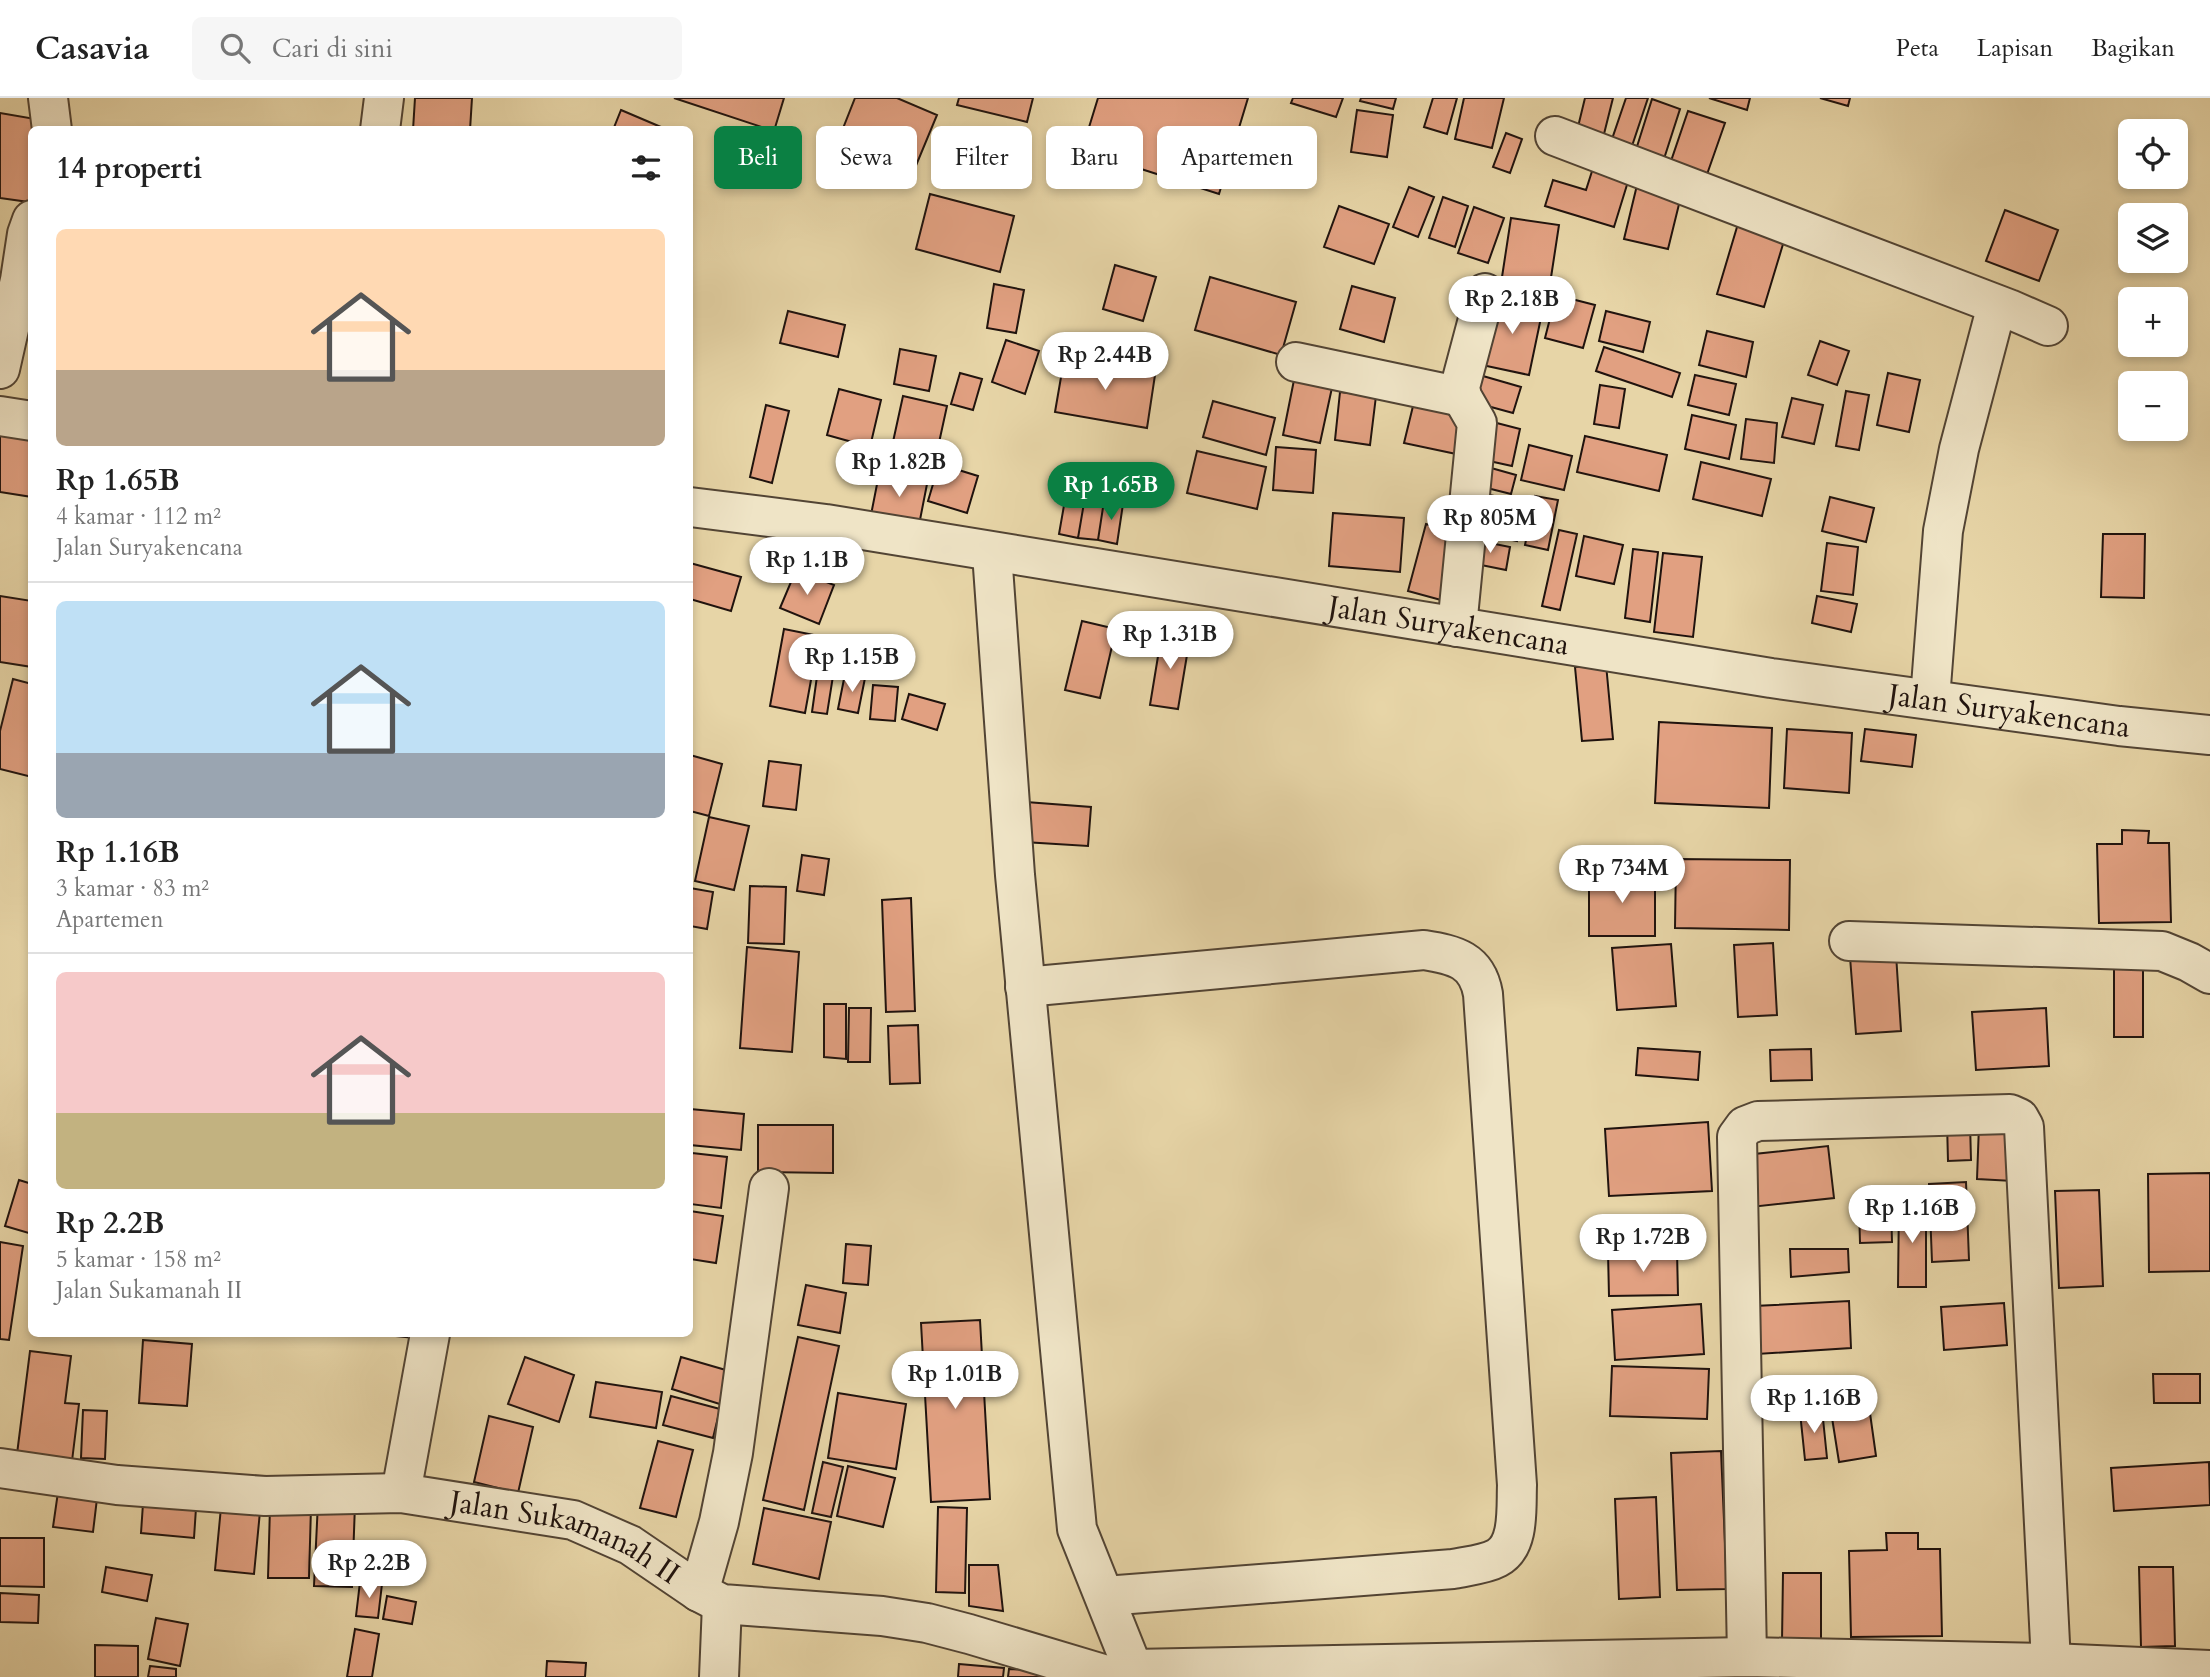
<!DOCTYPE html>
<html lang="id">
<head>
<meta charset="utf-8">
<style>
  body { margin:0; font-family:Cardo,serif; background:#f6f6f6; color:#222; height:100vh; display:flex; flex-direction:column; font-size:26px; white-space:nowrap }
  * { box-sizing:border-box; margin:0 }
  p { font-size:23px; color:#767676 }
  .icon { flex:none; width:38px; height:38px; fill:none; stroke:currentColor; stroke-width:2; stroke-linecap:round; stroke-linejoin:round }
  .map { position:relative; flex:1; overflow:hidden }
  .side { position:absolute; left:28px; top:28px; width:665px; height:1211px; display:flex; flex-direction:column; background:#fff; border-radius:10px; box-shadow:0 4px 10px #0003 }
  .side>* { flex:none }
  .banner { position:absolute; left:714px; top:28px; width:665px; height:63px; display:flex; gap:14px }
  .fabs { position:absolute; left:2118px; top:21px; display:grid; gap:14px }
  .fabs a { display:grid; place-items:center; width:70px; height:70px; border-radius:10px; background:#fff; box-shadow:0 4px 10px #0003; font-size:35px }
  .price { position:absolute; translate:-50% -60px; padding:0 16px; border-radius:24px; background:#fff; color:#222; font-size:23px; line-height:46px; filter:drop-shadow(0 2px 4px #0008) }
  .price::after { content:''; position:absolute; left:50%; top:42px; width:21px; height:16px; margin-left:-10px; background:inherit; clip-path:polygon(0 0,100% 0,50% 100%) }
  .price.active { background:#0b8043; color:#fff }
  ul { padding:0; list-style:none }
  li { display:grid; align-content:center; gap:14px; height:371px; padding:0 28px }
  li+li { border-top:2px solid #e0e0e0 }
  li span { display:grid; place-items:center; height:217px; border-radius:10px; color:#555 }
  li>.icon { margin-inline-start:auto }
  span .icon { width:126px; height:126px; fill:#fffc; stroke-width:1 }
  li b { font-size:30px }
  h2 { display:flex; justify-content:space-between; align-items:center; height:84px; padding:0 28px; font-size:30px }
  .tag { padding:0 24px; border-radius:10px; background:#fff; box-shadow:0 4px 10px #0003; font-size:24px; line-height:63px }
  .tag.active { background:#0b8043; color:#fff }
  header { display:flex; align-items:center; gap:42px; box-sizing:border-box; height:98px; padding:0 35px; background:#fff; border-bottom:2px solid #e0e0e0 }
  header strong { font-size:33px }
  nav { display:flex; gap:38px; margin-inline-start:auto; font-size:24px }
  .search { width:490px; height:63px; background:#f6f6f6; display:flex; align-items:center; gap:18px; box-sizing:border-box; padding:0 24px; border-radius:10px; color:#767676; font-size:26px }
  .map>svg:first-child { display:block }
  .building { fill:#e1a081; stroke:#20130e; stroke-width:2 }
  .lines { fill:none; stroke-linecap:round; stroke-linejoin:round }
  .minor-casing { stroke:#524434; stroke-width:42 }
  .minor { stroke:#efe4c6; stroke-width:38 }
  .labels { text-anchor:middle; stroke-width:7; stroke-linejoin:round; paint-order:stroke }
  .street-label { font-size:30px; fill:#20130e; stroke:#efe4c6 }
</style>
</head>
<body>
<header>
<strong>Casavia</strong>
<div class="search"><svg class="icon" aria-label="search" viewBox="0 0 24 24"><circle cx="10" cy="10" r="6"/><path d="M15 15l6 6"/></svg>Cari di sini</div>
<nav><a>Peta</a><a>Lapisan</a><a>Bagikan</a></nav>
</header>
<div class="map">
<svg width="2210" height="1579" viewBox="0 0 2210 1579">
  <rect width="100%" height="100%" fill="#e7d5a7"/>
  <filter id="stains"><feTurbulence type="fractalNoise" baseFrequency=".00286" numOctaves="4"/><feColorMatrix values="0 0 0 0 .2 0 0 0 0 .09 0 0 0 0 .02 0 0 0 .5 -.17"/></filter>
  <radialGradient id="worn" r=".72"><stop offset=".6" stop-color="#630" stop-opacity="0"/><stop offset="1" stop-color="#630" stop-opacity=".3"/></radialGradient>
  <!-- building -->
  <path class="building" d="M415 0H472L470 32H413Z
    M674 0H784L774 33Z
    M855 0H897L937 17 915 70 840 38Z
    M959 0H1033L1027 24 957 7Z
    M1098 0H1248L1219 96 1082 52Z
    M1293 0H1343L1336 19 1291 5Z
    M1361 0H1396L1393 11 1360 3Z
    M1433 0H1457L1447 36 1424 29Z
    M1464 0H1504L1492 50 1455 41Z
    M1585 0H1613L1602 44 1576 37Z
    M1626 0H1648L1630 54 1610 47Z
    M1709 0H1750L1747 12Z
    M1820 0H1850L1848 8Z
    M1652 1 1680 11 1662 67 1634 58Z
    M621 12 668 32H613Z
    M1357 12 1393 17 1387 59 1351 54Z
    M1688 13 1725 25 1705 82 1669 69Z
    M0 15 41 22 40 32H32L29 104 0 100Z
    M1506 35 1522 41 1510 75 1493 69Z
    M1594 67 1630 77 1614 129 1545 108 1553 82 1586 92Z
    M1638 83 1682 94 1668 151 1624 141Z
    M1409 89 1434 99 1418 139 1393 129Z
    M930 96 1014 118 1000 174 916 151Z
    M1443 99 1468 108 1455 149 1429 140Z
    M1339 108 1389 126 1374 166 1324 149Z
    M1474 109 1504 120 1488 165 1458 155Z
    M2005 112 2058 132 2039 183 1986 163Z
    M1740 119 1787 133 1764 209 1717 196Z
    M1511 120 1559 127 1550 186 1502 179Z
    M1115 167 1156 179 1143 223 1103 211Z
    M1210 179 1296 204 1281 257 1195 232Z
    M994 186 1024 192 1016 235 987 230Z
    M1352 188 1395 200 1384 244 1340 231Z
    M1556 197 1595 207 1583 250 1545 240Z
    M1496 200 1543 210 1529 277 1482 267Z
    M788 213 845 227 838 259 780 245Z
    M1606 213 1650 224 1643 254 1599 243Z
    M1707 233 1753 244 1746 279 1699 267Z
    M1006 242 1039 253 1025 296 992 284Z
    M1820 243 1849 253 1837 287 1808 277Z
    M1604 249 1680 275 1672 299 1596 273Z
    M900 251 936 258 929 293 894 286Z
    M1065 256 1155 277 1147 330 1055 314Z
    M960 275 982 281 973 312 951 306Z
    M1888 275 1920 282 1909 334 1877 327Z
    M1476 276 1521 289 1513 315 1469 303Z
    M1295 277 1333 285 1320 345 1283 337Z
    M1695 277 1736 286 1729 317 1688 307Z
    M1600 287 1625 291 1619 330 1594 326Z
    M839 291 881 302 870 349 827 337Z
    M1846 293 1869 297 1859 352 1836 348Z
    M1340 294 1376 298 1370 347 1335 342Z
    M903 298 947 308 935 363 891 353Z
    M1792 300 1823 307 1814 346 1782 339Z
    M1213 303 1275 320 1266 357 1203 339Z
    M1414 304 1469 317 1461 357 1404 345Z
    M766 307 789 313 772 385 750 379Z
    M1692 317 1736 327 1729 361 1685 351Z
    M1746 321 1777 325 1774 365 1741 361Z
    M1489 323 1520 331 1512 368 1480 361Z
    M0 334 32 339V399L0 394Z
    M1585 338 1667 357 1659 393 1577 374Z
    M1529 347 1572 358 1564 392 1521 382Z
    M1276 349 1316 352 1313 395 1273 392Z
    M1197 353 1266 369 1257 411 1187 395Z
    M1701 364 1771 381 1762 418 1693 401Z
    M939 366 978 378 967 415 928 403Z
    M1484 368 1516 377 1511 396 1479 388Z
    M880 371 928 381 918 432 870 422Z
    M1479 395 1525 404 1517 443 1471 433Z
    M1066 396 1085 399 1078 440 1059 436Z
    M1535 398 1558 402 1548 452 1525 447Z
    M1085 399 1104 403 1098 442 1078 440Z
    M1830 399 1874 410 1866 444 1822 433Z
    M1104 403 1123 406 1117 446 1098 442Z
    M1333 415 1404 420 1400 474 1329 468Z
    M1426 426 1459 436 1441 502 1408 493Z
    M1559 432 1577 436 1560 512 1542 508Z
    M2103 436H2145L2144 500 2101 499Z
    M1584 438 1623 447 1614 486 1576 478Z
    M1475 442 1510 449 1506 472 1471 465Z
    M1827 445 1858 449 1853 497 1821 493Z
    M1633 451 1658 454 1650 524 1625 520Z
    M1663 455 1702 459 1693 539 1654 534Z
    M690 465 741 479 731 513 690 501Z
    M796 472 834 487 819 526 780 510Z
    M0 498 32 503V569L0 564Z
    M1817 498 1857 506 1851 534 1812 525Z
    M1082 523 1116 531 1100 600 1065 592Z
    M784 531 819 538 805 615 770 608Z
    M1162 534 1190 539 1178 611 1150 607Z
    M820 557 836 559 827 616 812 614Z
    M1606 566 1613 641 1582 643 1575 569Z
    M845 576 865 580 858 615 838 611Z
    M13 581 32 586V679L0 671V633Z
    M873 587 898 589 895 623 870 621Z
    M909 596 945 606 937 632 902 621Z
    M1659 624 1772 630 1769 710 1655 705Z
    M1787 631 1852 635 1849 695 1784 690Z
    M1865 631 1916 637 1912 669 1861 663Z
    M690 657 722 666 709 718 690 713Z
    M769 663 801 667 796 712 763 708Z
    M1026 704 1091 709 1088 748 1024 744Z
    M709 719 749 728 734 792 695 783Z
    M2122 732 2149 733 2148 745H2169L2171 824 2099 825 2097 746H2122Z
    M802 757 829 761 824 797 797 793Z
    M1676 761 1790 762 1789 832 1675 830Z
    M1589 776 1655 777V838H1589Z
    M750 788 786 789 784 846 748 845Z
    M690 790 713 794 707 831 690 828Z
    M911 800 915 913 886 914 882 802Z
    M1773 845 1777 917 1738 919 1734 847Z
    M1671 846 1676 908 1617 912 1612 850Z
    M747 849 799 854 792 954 740 950Z
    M1896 856 1901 933 1856 936 1850 859Z
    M2114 861H2143V939H2114Z
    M824 906H846V961L824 959Z
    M849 910H871L870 964H848Z
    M2046 910 2049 968 1976 972 1972 914Z
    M918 927 920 985 890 986 888 928Z
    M1638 950 1700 954 1698 982 1636 977Z
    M1811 951 1812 982 1771 983 1770 952Z
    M690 1011 744 1016 741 1052 690 1047Z
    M1708 1024 1712 1093 1609 1098 1605 1031Z
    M1947 1025H1970L1971 1062 1948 1063Z
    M758 1027H833V1075L758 1074Z
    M1979 1027 2016 1029 2013 1083 1977 1081Z
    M1828 1048 1834 1100 1751 1109 1745 1057Z
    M692 1055 727 1059 721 1110 690 1106Z
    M2210 1075V1173L2149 1174 2148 1076Z
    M19 1082 32 1086V1136L5 1128Z
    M1966 1084 1969 1162 1932 1164 1929 1086Z
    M2099 1092 2103 1188 2059 1190 2055 1093Z
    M1899 1104 1926 1105V1189H1898Z
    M1891 1106 1892 1144 1860 1145 1859 1108Z
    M690 1113 723 1118 716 1165 690 1161Z
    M0 1144 23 1148 9 1242 0 1241Z
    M846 1146 871 1148 868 1187 843 1185Z
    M1790 1151H1848L1849 1174 1791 1179Z
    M1677 1153 1678 1197 1609 1198 1608 1154Z
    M806 1187 846 1195 840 1235 798 1227Z
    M1849 1203 1851 1250 1757 1256 1754 1208Z
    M2004 1205 2007 1247 1944 1252 1941 1209Z
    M1701 1206 1704 1256 1615 1262 1612 1212Z
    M980 1222 990 1401 931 1404 921 1225Z
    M376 1236H414V1240Z
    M798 1239 839 1248 804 1412 763 1402Z
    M143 1242 192 1246 187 1308 139 1305Z
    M30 1253 71 1258 65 1305 79 1306 72 1363 17 1356Z
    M525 1259 574 1277 559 1324 508 1306Z
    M681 1259 736 1275 726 1308 672 1291Z
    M1612 1268 1709 1271 1707 1321 1610 1318Z
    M2153 1276H2200V1305H2154Z
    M596 1284 662 1294 656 1330 590 1319Z
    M838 1295 906 1306 896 1371 828 1360Z
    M671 1298 720 1311 713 1340 663 1327Z
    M1868 1301 1876 1358 1839 1364 1830 1307Z
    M1822 1311 1827 1360 1805 1362 1800 1314Z
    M83 1312 107 1313 105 1361 81 1360Z
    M489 1318 533 1329 518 1395 474 1384Z
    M658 1343 693 1352 676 1419 640 1410Z
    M1721 1353 1727 1491 1677 1492 1671 1355Z
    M823 1364 843 1369 831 1419 812 1415Z
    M2209 1364 2210 1407 2114 1413 2111 1370Z
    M848 1368 895 1380 883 1429 837 1418Z
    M59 1387 98 1392 93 1434 53 1429Z
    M144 1391 197 1395 194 1440 141 1435Z
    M222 1399 261 1403 254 1476 215 1472Z
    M1656 1399 1660 1499 1619 1501 1615 1401Z
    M318 1404 355 1406 352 1489 314 1488Z
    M270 1409H311L309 1480H268Z
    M938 1409 967 1410 965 1495 936 1494Z
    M764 1410 831 1424 819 1481 753 1466Z
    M1886 1435H1918V1451H1940L1942 1538 1851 1539 1849 1453 1887 1452Z
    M0 1440H44V1489L0 1488Z
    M969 1467H998L1003 1513 969 1508Z
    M106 1469 152 1477 147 1503 102 1494Z
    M2139 1469H2173L2175 1548 2141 1549Z
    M1783 1475H1821V1543H1782Z
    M360 1484 382 1486 378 1520 356 1518Z
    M0 1495 39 1497 38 1525 0 1524Z
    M387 1498 416 1504 412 1526 383 1521Z
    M156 1520 188 1526 180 1568 148 1561Z
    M355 1531 379 1536 372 1579H347Z
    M95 1547 138 1548V1579H95Z
    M547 1563 586 1565 585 1579H546Z
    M959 1566 1004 1570 1003 1579H958Z
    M150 1568 176 1571V1579H148Z
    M1009 1571 1047 1573V1579H1008Z"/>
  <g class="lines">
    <defs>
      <g id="minor">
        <path d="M48 0 52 32"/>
        <path d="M380 32 384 0"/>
        <path d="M1555 38 2009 211 2048 228"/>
        <path d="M1296 264 1462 299"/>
        <path d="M0 271 20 182 27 136 32 122"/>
        <path d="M0 318 32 323"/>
        <path id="s1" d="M690 409 826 426 1771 580 2119 628 2210 637"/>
        <path d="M992 455 1015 777 1077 1431 1133 1571 1132 1579"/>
        <path d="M1457 529 1477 325 1462 299 1460 289 1485 195"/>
        <path d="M1930 601 1943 433 1959 351 1997 207"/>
        <path d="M1849 843 2162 853 2189 864 2210 876"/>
        <path d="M1025 889 1424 852C1455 857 1477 862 1483 896L1517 1387C1516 1410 1520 1448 1497 1460 1484 1467 1466 1468 1453 1471L1105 1498"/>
        <path id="s2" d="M0 1370 117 1387 265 1398 401 1395 573 1422 630 1447 699 1494 722 1506 882 1518 927 1525 969 1536 1113 1579"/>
        <path d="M401 1395 430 1236"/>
        <path d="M699 1494 719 1424 733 1355 769 1090"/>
        <path d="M1747 1559 1737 1039 1745 1028 1758 1023 2010 1016 2019 1020 2024 1029 2051 1565"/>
        <path d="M1133 1571 1747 1559 2051 1565 2210 1572"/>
        <path d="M719 1579 722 1506"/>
      </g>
    </defs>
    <!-- minor casing -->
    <use href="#minor" class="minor-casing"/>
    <!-- minor -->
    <use href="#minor" class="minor"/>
  </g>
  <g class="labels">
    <!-- street labels -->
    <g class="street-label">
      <text dy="10" stroke="none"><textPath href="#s1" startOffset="768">Jalan Suryakencana</textPath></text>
      <text dy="10" stroke="none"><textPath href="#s1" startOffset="1335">Jalan Suryakencana</textPath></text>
      <text dy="10" stroke="none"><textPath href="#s2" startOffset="574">Jalan Sukamanah II</textPath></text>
    </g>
  </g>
  <rect width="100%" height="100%" filter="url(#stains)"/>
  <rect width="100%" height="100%" fill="url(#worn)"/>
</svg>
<div class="fabs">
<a><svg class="icon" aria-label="locate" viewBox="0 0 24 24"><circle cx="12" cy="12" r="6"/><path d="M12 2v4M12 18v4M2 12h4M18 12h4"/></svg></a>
<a><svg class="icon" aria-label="layers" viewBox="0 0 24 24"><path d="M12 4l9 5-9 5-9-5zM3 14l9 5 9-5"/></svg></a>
<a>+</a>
<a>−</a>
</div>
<b class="price" style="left:1512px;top:238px">Rp 2.18B</b>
<b class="price" style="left:1105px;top:294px">Rp 2.44B</b>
<b class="price" style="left:899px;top:401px">Rp 1.82B</b>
<b class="price active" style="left:1111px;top:424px">Rp 1.65B</b>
<b class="price" style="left:1490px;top:457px">Rp 805M</b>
<b class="price" style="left:807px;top:499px">Rp 1.1B</b>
<b class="price" style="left:1170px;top:573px">Rp 1.31B</b>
<b class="price" style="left:852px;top:596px">Rp 1.15B</b>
<b class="price" style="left:1622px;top:807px">Rp 734M</b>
<b class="price" style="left:1912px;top:1147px">Rp 1.16B</b>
<b class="price" style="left:1643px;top:1176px">Rp 1.72B</b>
<b class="price" style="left:955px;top:1313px">Rp 1.01B</b>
<b class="price" style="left:1814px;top:1337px">Rp 1.16B</b>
<b class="price" style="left:369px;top:1502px">Rp 2.2B</b>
<div class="banner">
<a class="tag active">Beli</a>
<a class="tag">Sewa</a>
<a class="tag">Filter</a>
<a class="tag">Baru</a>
<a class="tag">Apartemen</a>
</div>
<section class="side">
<h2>14 properti<svg class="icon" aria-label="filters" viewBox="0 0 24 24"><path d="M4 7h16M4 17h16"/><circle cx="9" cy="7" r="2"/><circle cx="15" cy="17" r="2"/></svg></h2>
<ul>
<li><span style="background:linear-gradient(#ffd9b3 65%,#b9a48a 0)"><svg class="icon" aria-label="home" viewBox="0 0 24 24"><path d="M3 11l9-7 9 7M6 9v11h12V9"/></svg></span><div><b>Rp 1.65B</b><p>4 kamar · 112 m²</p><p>Jalan Suryakencana</p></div></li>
<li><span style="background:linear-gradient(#bfe0f5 70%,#9aa5b1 0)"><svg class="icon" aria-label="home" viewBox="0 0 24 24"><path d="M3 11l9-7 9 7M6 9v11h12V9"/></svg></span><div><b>Rp 1.16B</b><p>3 kamar · 83 m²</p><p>Apartemen</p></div></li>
<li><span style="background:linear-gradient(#f6c9c9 65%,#c2b280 0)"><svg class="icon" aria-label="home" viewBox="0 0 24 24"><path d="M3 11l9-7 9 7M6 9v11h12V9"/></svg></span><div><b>Rp 2.2B</b><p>5 kamar · 158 m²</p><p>Jalan Sukamanah II</p></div></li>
</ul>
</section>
</div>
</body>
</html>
